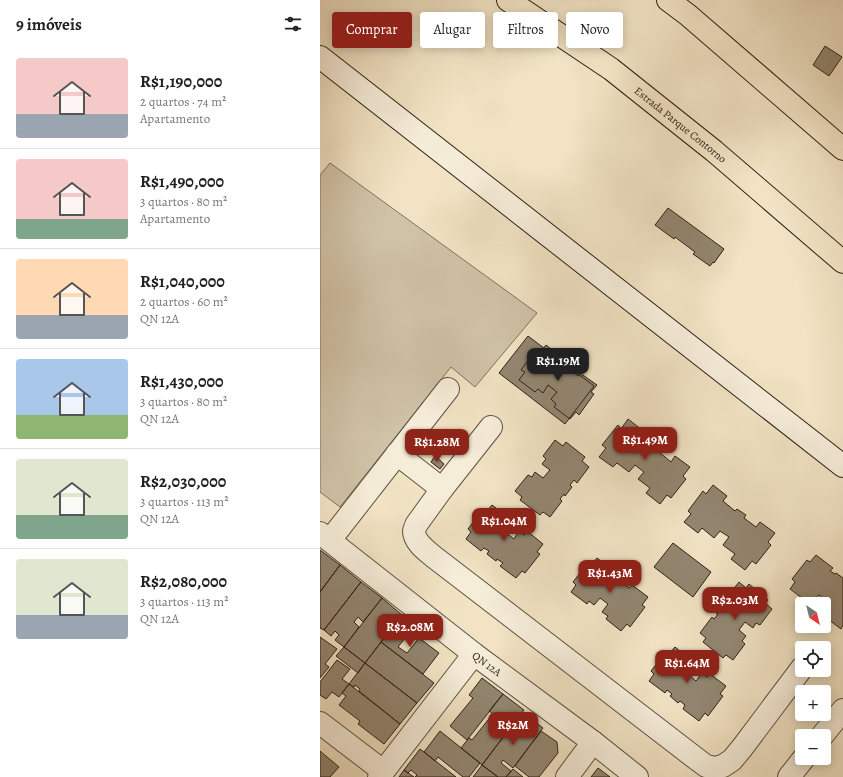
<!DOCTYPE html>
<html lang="pt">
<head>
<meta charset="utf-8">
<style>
  body { margin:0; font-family:Alegreya,serif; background:#f6f6f6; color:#222; height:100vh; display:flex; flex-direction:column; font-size:15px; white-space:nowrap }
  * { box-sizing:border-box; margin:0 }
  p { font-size:13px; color:#767676 }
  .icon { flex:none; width:22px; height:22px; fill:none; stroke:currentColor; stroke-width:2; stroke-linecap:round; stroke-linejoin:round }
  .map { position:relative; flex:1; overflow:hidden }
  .details { display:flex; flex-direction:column; background:#fff; width:320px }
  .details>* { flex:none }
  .guide { position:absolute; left:12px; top:12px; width:380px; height:36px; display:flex; gap:8px }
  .needle { width:26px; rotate:145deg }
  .fabs { position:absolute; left:475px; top:597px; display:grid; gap:8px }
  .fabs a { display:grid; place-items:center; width:36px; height:36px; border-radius:4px; background:#fff; box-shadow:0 2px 10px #0003; font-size:20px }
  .price { position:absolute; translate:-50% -34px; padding:0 9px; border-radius:8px; background:#8f2418; color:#fff; font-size:13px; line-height:26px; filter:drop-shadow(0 1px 2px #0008) }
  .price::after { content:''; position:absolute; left:50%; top:24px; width:12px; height:9px; margin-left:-6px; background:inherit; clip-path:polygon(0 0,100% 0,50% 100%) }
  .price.active { background:#222; color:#fff }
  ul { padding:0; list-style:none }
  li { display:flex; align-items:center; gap:12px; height:100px; padding:0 16px }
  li+li { border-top:1px solid #e0e0e0 }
  li span { display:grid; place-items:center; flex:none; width:112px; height:80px; border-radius:4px; color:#555 }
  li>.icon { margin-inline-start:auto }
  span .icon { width:48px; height:48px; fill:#fffc; stroke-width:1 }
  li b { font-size:17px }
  h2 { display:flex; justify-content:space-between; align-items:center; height:48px; padding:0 16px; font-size:17px }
  .pill { padding:0 14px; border-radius:4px; background:#fff; box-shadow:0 2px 10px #0003; font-size:14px; line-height:36px }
  .pill.active { background:#8f2418; color:#fff }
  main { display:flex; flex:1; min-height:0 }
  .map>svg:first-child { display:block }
  .green { fill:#d0c2a7; stroke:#7e725f }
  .building { fill:#938671; stroke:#2d2117 }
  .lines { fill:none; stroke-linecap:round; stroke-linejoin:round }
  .street-casing { stroke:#5e5242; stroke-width:24 }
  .secondary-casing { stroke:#2d2117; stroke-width:24 }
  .highway-casing { stroke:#2d2117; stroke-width:24 }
  .street { stroke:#f6edd9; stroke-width:22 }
  .secondary { stroke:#f6edd9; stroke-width:22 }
  .highway { stroke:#f1e3c4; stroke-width:22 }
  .labels { text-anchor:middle; stroke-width:3; stroke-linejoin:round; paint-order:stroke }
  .street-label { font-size:11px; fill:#2d2117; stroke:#f6edd9 }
</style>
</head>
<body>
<main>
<section class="details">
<h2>9 imóveis<svg class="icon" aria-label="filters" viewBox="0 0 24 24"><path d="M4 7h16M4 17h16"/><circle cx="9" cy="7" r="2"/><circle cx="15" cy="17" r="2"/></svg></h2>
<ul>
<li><span style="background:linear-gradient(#f6c9c9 70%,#9aa5b1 0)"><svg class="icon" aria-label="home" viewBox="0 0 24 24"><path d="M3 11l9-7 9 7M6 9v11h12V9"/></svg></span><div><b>R$1,190,000</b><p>2 quartos · 74 m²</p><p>Apartamento</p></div></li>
<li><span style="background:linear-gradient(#f6c9c9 75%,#7fa58c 0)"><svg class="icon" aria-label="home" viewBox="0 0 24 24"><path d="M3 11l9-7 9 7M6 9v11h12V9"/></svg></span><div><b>R$1,490,000</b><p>3 quartos · 80 m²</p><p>Apartamento</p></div></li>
<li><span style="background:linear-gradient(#ffd9b3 70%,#9aa5b1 0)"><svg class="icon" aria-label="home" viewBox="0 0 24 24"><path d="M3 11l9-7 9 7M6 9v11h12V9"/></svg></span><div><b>R$1,040,000</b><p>2 quartos · 60 m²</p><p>QN 12A</p></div></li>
<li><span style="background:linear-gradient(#a9c7e8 70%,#8fb573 0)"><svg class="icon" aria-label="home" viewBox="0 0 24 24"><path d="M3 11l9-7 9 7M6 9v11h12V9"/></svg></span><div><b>R$1,430,000</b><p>3 quartos · 80 m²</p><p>QN 12A</p></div></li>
<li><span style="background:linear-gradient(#dfe7d0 70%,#7fa58c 0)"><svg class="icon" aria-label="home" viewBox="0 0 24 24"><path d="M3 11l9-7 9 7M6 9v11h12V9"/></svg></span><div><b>R$2,030,000</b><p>3 quartos · 113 m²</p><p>QN 12A</p></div></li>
<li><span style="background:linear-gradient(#dfe7d0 70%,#9aa5b1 0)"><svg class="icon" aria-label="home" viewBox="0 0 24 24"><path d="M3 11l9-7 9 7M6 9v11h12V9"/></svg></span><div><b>R$2,080,000</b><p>3 quartos · 113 m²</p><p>QN 12A</p></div></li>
</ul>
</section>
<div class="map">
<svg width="523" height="777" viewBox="0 0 523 777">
  <rect width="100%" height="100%" fill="#f1e3c4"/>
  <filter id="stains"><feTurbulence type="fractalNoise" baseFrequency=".005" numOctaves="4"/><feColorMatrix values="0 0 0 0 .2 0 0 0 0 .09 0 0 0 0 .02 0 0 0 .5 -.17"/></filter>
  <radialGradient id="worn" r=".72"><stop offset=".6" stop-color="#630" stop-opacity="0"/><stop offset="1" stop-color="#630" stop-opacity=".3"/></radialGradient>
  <!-- green -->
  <path class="green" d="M10 163 217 313 155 387 131 367 20 507 0 492V175Z"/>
  <!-- building -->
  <path class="building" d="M505 46 522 57 509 76 493 65Z
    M348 208 404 249 394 263 393 262 390 266 373 254 375 252 355 237 354 239 335 225Z
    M208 336 274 386 245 424 179 373Z
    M226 345 242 358 239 361 244 365 245 363 254 370 253 372 258 376 260 373 277 385 271 392 274 394 259 415 256 412 250 419 234 407 236 404 231 399 237 392 228 385 223 393 218 389 215 392 199 380 205 372 201 370 216 350 220 353Z
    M308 419 322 430 318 435 330 445 332 443 341 450 339 452 351 462 355 456 370 467 363 476 366 479 351 498 347 495 340 504 326 493 330 488 318 479 324 472 315 465 309 472 297 463 293 467 279 457 286 448 282 445 298 425 301 429Z
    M235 440 243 446 246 442 265 457 262 461 269 467 257 483 254 480 250 485 252 487 245 496 244 494 240 499 242 501 230 517 223 512 220 515 200 500 202 497 195 491 208 475 212 477 215 472 223 478 230 470 222 464 226 459 223 456Z
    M115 456 124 464 120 469 111 462Z
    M393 485 407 496 403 501 415 511 417 509 426 515 424 518 436 527 440 522 455 533 448 542 451 545 436 564 432 561 425 570 411 559 415 554 403 545 409 537 400 531 394 538 382 528 378 533 364 522 371 514 368 511 383 491 386 494Z
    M172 505 188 517 186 521 191 524 185 532 194 539 199 531 204 535 207 531 223 544 217 552 220 554 205 573 202 571 196 578 180 566 183 563 177 559 176 561 167 554 169 551 164 548 161 551 146 539 151 532 148 529 163 509 166 512Z
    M353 543 391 572 373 597 334 567Z
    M0 550 20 565 0 592Z
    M496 555 513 568 510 571 515 574 516 573 523 578V625L521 629 504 616 507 613 504 611V605L507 601 499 595 493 602 488 598 486 601 470 589 475 582 472 579 487 560 490 562Z
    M277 558 294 571 291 574 296 577 297 576 306 583 304 584 309 588 312 585 328 597 322 605 325 607 310 627 307 624 301 631 286 619 288 616 282 612 288 604 280 598 274 605 269 601 267 604 251 592 256 585 253 582 268 563 271 565Z
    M20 565 41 582 4 630 0 628V592Z
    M41 582 62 598 43 622 38 617 34 622 39 627 24 647 15 640 19 635 15 631 11 636 4 630Z
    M419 582 426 588 429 584 448 600 445 603 452 609 440 625 436 623 433 628 425 622 419 630 426 636 422 641 425 644 413 660 406 655 403 658 383 642 386 638 380 633 392 617 394 619 398 614 396 613 403 604 405 606 409 601 406 599Z
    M62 598 82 615 45 663 24 647Z
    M78 620 89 628 82 636 85 638 78 647 87 653 99 638 119 653 103 674 61 642Z
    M0 637 17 649 5 664 9 667 0 678Z
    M61 642 114 683 97 703 45 663Z
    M24 647 45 663 38 673 16 656Z
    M355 647 371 660 369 663 374 666 368 674 376 681 382 673 387 677 390 674 406 686 400 694 403 696 388 716 385 713 379 721 363 709 365 705 360 701 358 703 350 696 352 694 347 690 345 693 329 681 334 674 331 671 346 652 349 654Z
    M17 660 30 669 22 679 29 684 19 697 12 692 6 699 0 695V682Z
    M45 663 97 703 80 724 39 691 40 689 35 685 34 687 29 684Z
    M162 678 183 694 147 740 130 726 153 698 149 695Z
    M29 684 80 724 64 744 38 724 40 721 19 705 26 696 22 693Z
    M183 694 204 710 162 765 141 748 149 738 152 740 173 714 169 711Z
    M202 712 223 728 193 768 183 760 181 763 191 771 186 777H178L162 765Z
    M120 731 160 763 149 777H143L118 757 115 761 104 752Z
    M221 731 237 742 238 753 219 777H209L195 766Z
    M100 749 104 752 136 777H95L97 775 91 770 88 773 84 770Z
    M0 751 19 767 10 777H0Z
    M162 765 178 777H153Z
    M278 768 290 777H271Z
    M193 769 203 777H186Z
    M84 770 88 773 94 777H79Z"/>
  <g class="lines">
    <defs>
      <g id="street">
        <path d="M171 427 122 489 96 525C96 527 94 529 94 531 94 542 107 551 114 557L374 757 386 766 395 768 403 766 412 760 422 748 482 668"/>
        <path d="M77 454 122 489"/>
        <path id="s1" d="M0 533 154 654 273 742 317 777"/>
        <path d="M10 540 128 389"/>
        <path d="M0 723 63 771"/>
        <path d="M502 736 523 710"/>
        <path d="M59 777 154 654"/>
        <path d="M247 777 273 742"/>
        <path d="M469 777 484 758"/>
      </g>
      <path id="secondary" d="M0 57 523 466"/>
      <g id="highway">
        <path id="s2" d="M188 0 291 69 394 151 523 262"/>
        <path d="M348 0 368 15 523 149"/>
      </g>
    </defs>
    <!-- street casing -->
    <use href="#street" class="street-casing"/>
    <!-- secondary casing -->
    <use href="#secondary" class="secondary-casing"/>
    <!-- highway casing -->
    <use href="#highway" class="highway-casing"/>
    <!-- street -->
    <use href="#street" class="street"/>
    <!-- secondary -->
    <use href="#secondary" class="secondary"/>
    <!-- highway -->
    <use href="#highway" class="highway"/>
  </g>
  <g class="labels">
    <!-- street labels -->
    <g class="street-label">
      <text dy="4" stroke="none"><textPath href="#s2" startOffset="213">Estrada Parque Contorno</textPath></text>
      <text dy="4" stroke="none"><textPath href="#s1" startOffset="212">QN 12A</textPath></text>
    </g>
  </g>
  <rect width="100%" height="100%" filter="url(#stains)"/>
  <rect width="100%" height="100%" fill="url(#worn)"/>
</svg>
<div class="fabs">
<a><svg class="needle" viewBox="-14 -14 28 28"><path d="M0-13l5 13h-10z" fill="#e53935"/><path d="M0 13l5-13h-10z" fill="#767676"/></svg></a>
<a><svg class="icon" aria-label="locate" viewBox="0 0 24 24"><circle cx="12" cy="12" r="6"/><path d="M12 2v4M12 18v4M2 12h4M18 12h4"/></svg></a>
<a>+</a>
<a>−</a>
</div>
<b class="price active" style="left:238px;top:382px">R$1.19M</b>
<b class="price" style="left:325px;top:461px">R$1.49M</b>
<b class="price" style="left:117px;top:463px">R$1.28M</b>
<b class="price" style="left:184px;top:542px">R$1.04M</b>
<b class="price" style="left:290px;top:594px">R$1.43M</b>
<b class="price" style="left:415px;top:621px">R$2.03M</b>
<b class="price" style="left:90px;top:648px">R$2.08M</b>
<b class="price" style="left:367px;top:684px">R$1.64M</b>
<b class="price" style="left:193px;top:746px">R$2M</b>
<div class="guide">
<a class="pill active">Comprar</a>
<a class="pill">Alugar</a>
<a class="pill">Filtros</a>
<a class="pill">Novo</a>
</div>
</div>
</main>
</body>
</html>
